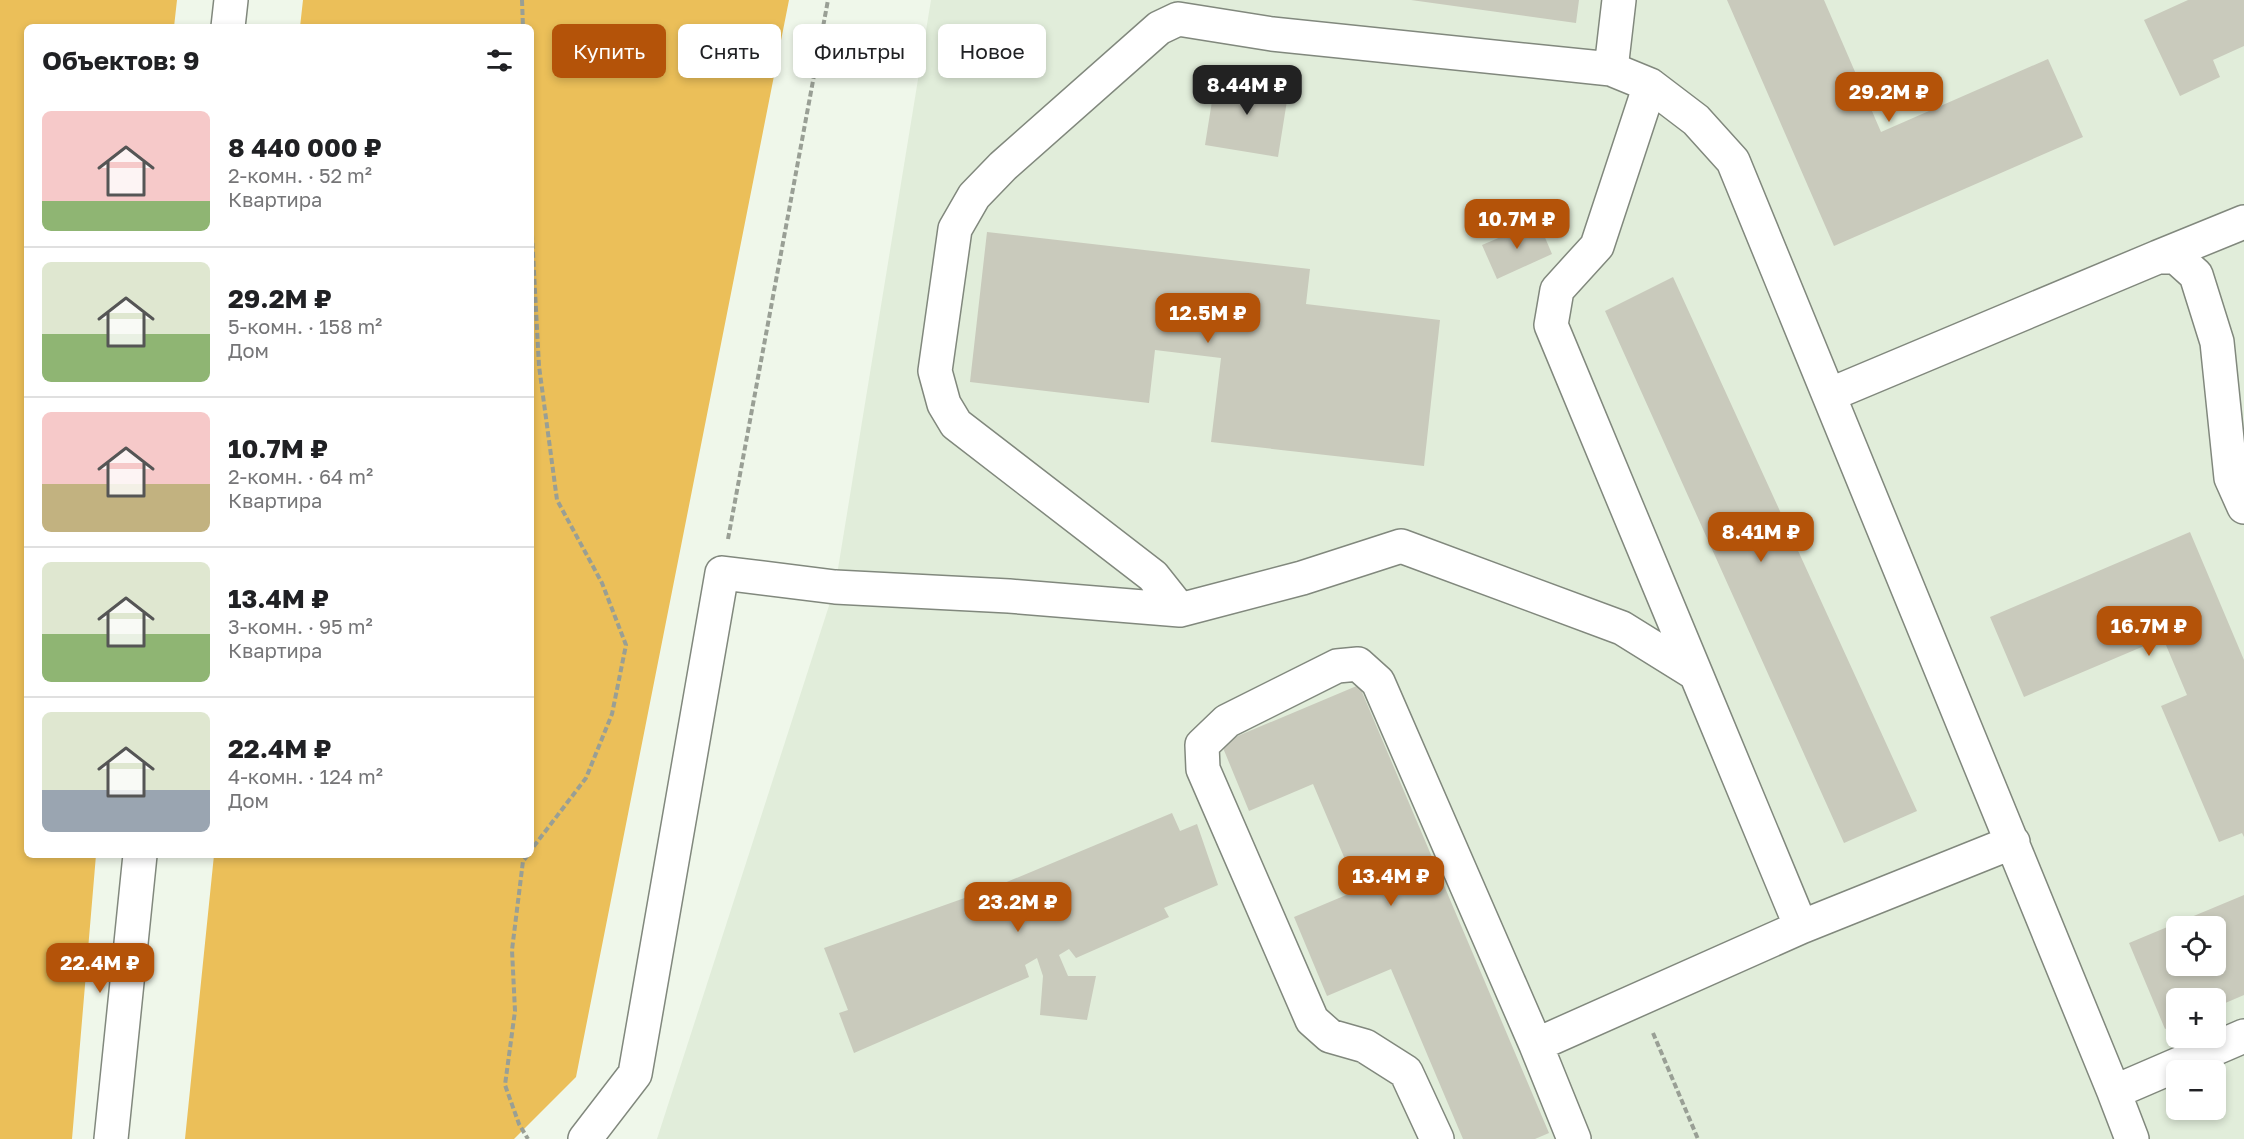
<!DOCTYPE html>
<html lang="ru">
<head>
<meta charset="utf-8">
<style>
  body { margin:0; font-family:"Golos Text",sans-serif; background:#f6f6f6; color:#202124; height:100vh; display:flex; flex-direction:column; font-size:22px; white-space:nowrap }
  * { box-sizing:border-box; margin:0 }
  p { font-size:20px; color:#757577 }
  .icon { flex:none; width:33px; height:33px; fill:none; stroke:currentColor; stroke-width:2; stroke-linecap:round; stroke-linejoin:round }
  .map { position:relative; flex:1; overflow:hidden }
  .side { position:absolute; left:24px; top:24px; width:510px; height:834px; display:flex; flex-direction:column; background:#fff; border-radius:9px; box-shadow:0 3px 9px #0003 }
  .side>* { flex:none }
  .hud { position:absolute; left:552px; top:24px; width:570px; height:54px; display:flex; gap:12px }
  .controls { position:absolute; left:2166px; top:916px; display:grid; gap:12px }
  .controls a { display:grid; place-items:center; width:60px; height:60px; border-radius:9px; background:#fff; box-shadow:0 3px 9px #0003; font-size:30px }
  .price { position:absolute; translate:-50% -51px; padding:0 14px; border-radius:12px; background:#b45309; color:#fff; font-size:20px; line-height:39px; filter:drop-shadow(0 2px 3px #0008) }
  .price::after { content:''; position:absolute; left:50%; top:36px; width:18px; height:14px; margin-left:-9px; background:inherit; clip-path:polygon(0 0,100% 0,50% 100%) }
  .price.on { background:#222; color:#fff }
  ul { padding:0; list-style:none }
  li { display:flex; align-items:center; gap:18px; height:150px; padding:0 18px }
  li+li { border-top:2px solid #e0e0e0 }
  li span { display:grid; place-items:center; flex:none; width:168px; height:120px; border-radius:9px; color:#555 }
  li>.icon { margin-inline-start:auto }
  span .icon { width:72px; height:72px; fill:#fffc; stroke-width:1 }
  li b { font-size:26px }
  h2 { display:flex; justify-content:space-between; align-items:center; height:72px; padding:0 18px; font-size:26px }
  .tag { padding:0 21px; border-radius:9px; background:#fff; box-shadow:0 3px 9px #0003; font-size:21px; line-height:54px }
  .tag.on { background:#b45309; color:#fff }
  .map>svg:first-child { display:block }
  .built { fill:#e1edda; fill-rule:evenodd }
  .forest { fill:#ebbf59 }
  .building { fill:#c9cabc; fill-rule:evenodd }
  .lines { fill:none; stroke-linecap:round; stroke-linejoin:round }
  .minor-casing { stroke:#81887d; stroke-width:36 }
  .path { stroke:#999f95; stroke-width:4; stroke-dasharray:6 3; stroke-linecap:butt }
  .minor { stroke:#fff; stroke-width:33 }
</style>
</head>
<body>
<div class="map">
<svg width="2244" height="1139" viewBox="0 0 2244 1139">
  <rect width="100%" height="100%" fill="#eff7ea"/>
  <!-- built -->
  <path class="built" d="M931 0H2244V1139H657L835 587ZM2176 927H2216V966H2176ZM2176 999H2216V1038H2176ZM2176 1071H2216V1110H2176Z"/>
  <!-- forest -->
  <path class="forest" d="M0 0H177L174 27H27V855H96L72 1139H0Z
    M303 0H789L576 1077 514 1139H185L214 855H531V27H300Z"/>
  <!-- building -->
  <path class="building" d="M1411 0H1579L1576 23Z
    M1727 0H1824L1881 132 2048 59 2083 137 1834 246Z
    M2188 0H2244V46L2213 60 2220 77 2180 96 2144 20Z
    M1216 76 1289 88 1278 157 1205 145Z
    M1538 221 1552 254 1497 279 1482 245Z
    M987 232 1310 269 1306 304 1440 320 1424 466 1211 442 1221 358 1155 350 1149 403 970 382Z
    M1673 277 1917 811 1844 843 1605 311Z
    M2190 532 2244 660V837L2242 833 2219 842 2161 706 2187 695 2163 638 2024 697 1990 617Z
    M1359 685 1549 1133 1535 1139H1463L1391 969 1327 996 1294 917 1358 890 1313 784 1249 811 1221 743Z
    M1172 813 1180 831 1197 824 1218 885 1164 908 1169 917 1076 958 1069 949 1059 955 1068 976H1096L1087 1020 1040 1015 1043 976 1037 958 1025 965 1029 977 854 1053 839 1013 848 1010 824 948 990 889Z
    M2244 895V995L2216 1007V999H2176V1024L2165 1029 2129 943ZM2176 927H2216V966H2176Z"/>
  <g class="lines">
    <defs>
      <path id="minor" d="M228 27 231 0
        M1611 69 1619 0
        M1650 85 1597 246 1557 290 1551 325 1696 674
        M2158 257 2244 222
        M1829 395 2158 257H2176L2196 275 2217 342 2231 478 2244 507
        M1180 610 1153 576 956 424 944 404 935 371 955 229 974 196 1003 166 1159 28 1178 19 1272 34 1611 69 1650 85 1696 120 1733 161 2114 1092 2244 1036
        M1536 1045 1801 927
        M2114 1092 2132 1139
        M111 1139 140 855
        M585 1139 635 1074 722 573 835 587 1009 596 1180 610 1302 578 1401 546 1622 628 1696 674 1801 927 2013 842
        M1437 1139 1406 1072 1365 1046 1330 1036 1312 1020 1203 769 1202 745 1227 721 1337 666 1358 664 1378 682 1536 1045 1574 1139"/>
    </defs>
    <!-- minor casing -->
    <use href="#minor" class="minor-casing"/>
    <!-- path -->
    <path class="path" d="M522 0 523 27
      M531 216 539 366 557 500 602 583 626 645 612 714 586 778 531 850
      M728 539 828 0
      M528 855 523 861 512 950 515 1011 505 1085 519 1124 528 1139
      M1653 1033 1698 1139"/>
    <!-- minor -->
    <use href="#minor" class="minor"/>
  </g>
</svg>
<div class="controls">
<a><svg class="icon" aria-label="locate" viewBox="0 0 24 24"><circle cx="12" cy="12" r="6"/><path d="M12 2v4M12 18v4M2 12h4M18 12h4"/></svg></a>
<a>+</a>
<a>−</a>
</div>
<b class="price on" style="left:1247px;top:116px">8.44M ₽</b>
<b class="price" style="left:1889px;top:123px">29.2M ₽</b>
<b class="price" style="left:1517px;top:250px">10.7M ₽</b>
<b class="price" style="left:1208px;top:344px">12.5M ₽</b>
<b class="price" style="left:1761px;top:563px">8.41M ₽</b>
<b class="price" style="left:2149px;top:657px">16.7M ₽</b>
<b class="price" style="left:1391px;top:907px">13.4M ₽</b>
<b class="price" style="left:1018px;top:933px">23.2M ₽</b>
<b class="price" style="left:100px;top:994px">22.4M ₽</b>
<div class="hud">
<a class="tag on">Купить</a>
<a class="tag">Снять</a>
<a class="tag">Фильтры</a>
<a class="tag">Новое</a>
</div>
<section class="side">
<h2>Объектов: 9<svg class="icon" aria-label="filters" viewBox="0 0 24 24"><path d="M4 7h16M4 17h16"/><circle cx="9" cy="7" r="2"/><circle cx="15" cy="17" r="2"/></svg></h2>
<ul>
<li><span style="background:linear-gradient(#f6c9c9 75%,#8fb573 0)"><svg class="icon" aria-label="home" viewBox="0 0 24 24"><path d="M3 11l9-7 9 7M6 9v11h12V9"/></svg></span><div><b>8 440 000 ₽</b><p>2-комн. · 52 m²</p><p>Квартира</p></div></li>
<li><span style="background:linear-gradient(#dfe7d0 60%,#8fb573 0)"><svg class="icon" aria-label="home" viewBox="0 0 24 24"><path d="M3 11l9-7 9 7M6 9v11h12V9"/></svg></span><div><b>29.2M ₽</b><p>5-комн. · 158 m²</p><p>Дом</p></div></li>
<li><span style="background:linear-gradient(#f6c9c9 60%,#c2b280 0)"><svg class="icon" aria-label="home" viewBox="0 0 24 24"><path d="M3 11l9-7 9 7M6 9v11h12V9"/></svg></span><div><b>10.7M ₽</b><p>2-комн. · 64 m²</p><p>Квартира</p></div></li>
<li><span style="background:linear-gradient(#dfe7d0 60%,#8fb573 0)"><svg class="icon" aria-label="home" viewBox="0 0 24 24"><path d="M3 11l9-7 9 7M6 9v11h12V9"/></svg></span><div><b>13.4M ₽</b><p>3-комн. · 95 m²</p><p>Квартира</p></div></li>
<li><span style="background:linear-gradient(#dfe7d0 65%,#9aa5b1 0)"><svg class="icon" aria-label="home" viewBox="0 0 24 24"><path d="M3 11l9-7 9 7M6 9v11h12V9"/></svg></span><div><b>22.4M ₽</b><p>4-комн. · 124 m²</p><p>Дом</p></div></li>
</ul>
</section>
</div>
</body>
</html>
